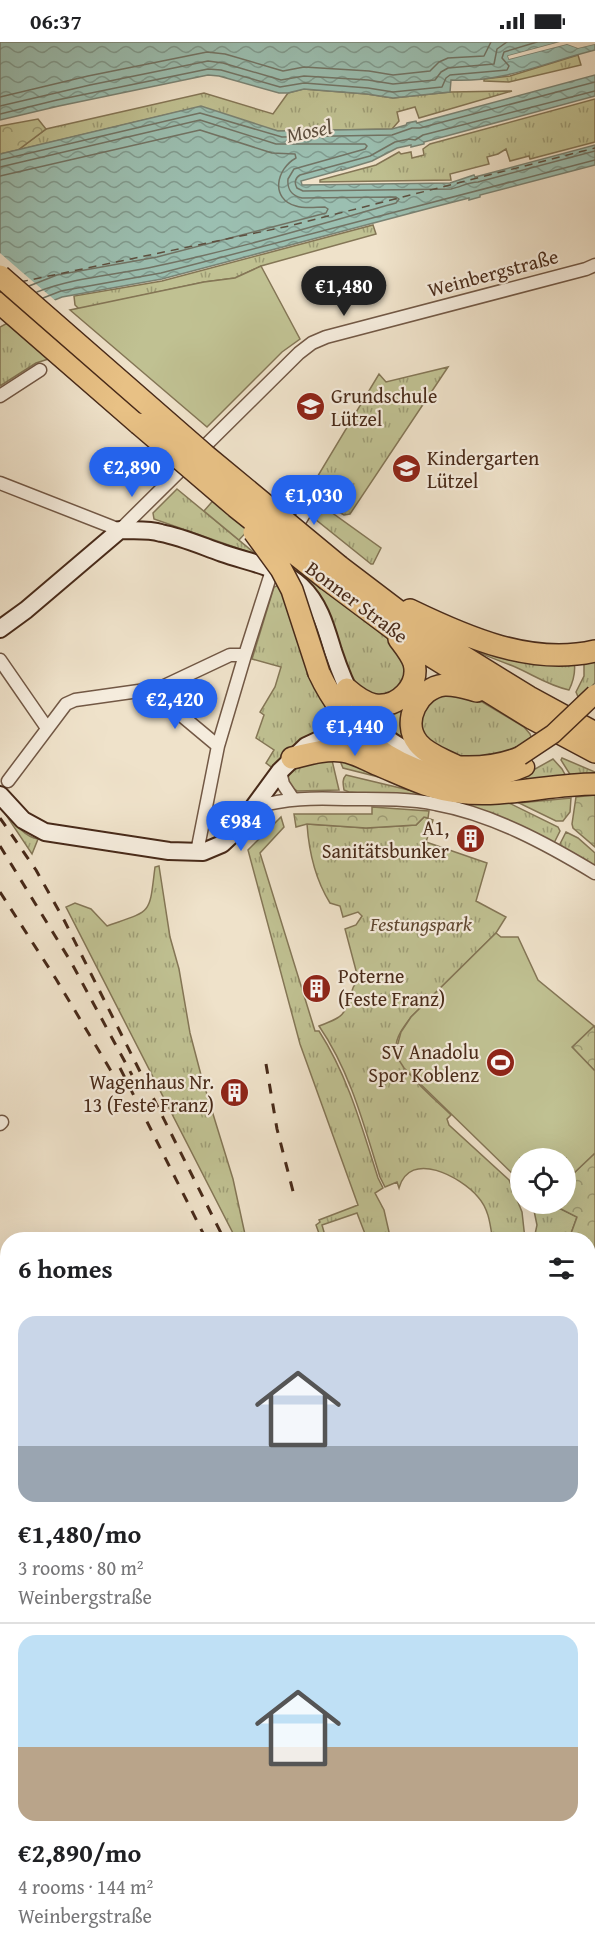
<!DOCTYPE html>
<html lang="en">
<head>
<meta charset="utf-8">
<style>
  body { margin:0; font-family:"Gentium Book Plus",serif; background:#f2f2f2; color:#202124; height:100vh; display:flex; flex-direction:column; font-size:22px; white-space:nowrap }
  * { box-sizing:border-box; margin:0 }
  p { font-size:20px; color:#757577 }
  .icon { flex:none; width:33px; height:33px; fill:none; stroke:currentColor; stroke-width:2; stroke-linecap:round; stroke-linejoin:round }
  .map { position:relative; flex:1; overflow:hidden }
  .details { position:absolute; left:0px; top:1190px; width:596px; height:722px; display:flex; flex-direction:column; background:#fff; border-radius:24px 24px 0 0; box-shadow:0 6px 24px #0002 }
  .details>* { flex:none }
  .tools { position:absolute; left:510px; top:1106px; display:grid; gap:12px }
  .tools a { display:grid; place-items:center; width:66px; height:66px; border-radius:50%; background:#fff; box-shadow:0 6px 24px #0002; font-size:30px }
  .price { position:absolute; translate:-50% -51px; padding:0 14px; border-radius:21px; background:#2563eb; color:#fff; font-size:20px; line-height:39px; filter:drop-shadow(0 2px 3px #0008) }
  .price::after { content:''; position:absolute; left:50%; top:36px; width:18px; height:14px; margin-left:-9px; background:inherit; clip-path:polygon(0 0,100% 0,50% 100%) }
  .price.current { background:#222; color:#fff }
  ul { padding:0; list-style:none }
  li { display:grid; align-content:center; gap:12px; height:318px; padding:0 18px }
  li+li { border-top:2px solid #e0e0e0 }
  li span { display:grid; place-items:center; height:186px; border-radius:18px; color:#555 }
  li>.icon { margin-inline-start:auto }
  span .icon { width:108px; height:108px; fill:#fffc; stroke-width:1 }
  li b { font-size:26px }
  h2 { display:flex; justify-content:space-between; align-items:center; height:72px; padding:0 18px; font-size:26px }
  .status { display:flex; justify-content:space-between; align-items:center; height:42px; padding:0 30px; background:#fff; direction:ltr }
  .status svg { height:16px; fill:currentColor }
  .map>svg:first-child { display:block }
  .grass { fill:url(#grass-tufts); stroke:#847656; stroke-width:1.5 }
  .forest { fill:url(#forest-crowns); stroke:#847656; stroke-width:1.5 }
  .garden { fill:#c0c192; stroke:#847656; stroke-width:1.5 }
  .water { fill:url(#water-waves); stroke:#7a8374; stroke-width:1.5 }
  .pier { fill:#efe2ca }
  .lines { fill:none; stroke-linecap:round; stroke-linejoin:round }
  .shore { stroke:#727465; stroke-width:1.5 }
  .ferry { stroke:#5d4f3f; stroke-width:1.5; stroke-dasharray:8 6; stroke-linecap:butt }
  .street-casing { stroke:#725845; stroke-width:15 }
  .secondary-casing { stroke:#482a19; stroke-width:20 }
  .primary-casing { stroke:#482a19; stroke-width:21 }
  .highway-casing { stroke:#482a19; stroke-width:24 }
  .street { stroke:#f5ecdd; stroke-width:12 }
  .secondary { stroke:#f5ecdd; stroke-width:16 }
  .primary { stroke:#e8c185; stroke-width:18 }
  .highway { stroke:#e8c185; stroke-width:21 }
  .rail { stroke:#482a19; stroke-width:3; stroke-dasharray:10 10; stroke-linecap:butt }
  .primary-bridge-casing { stroke:#482a19; stroke-width:21; stroke-linecap:butt }
  .highway-bridge-casing { stroke:#482a19; stroke-width:24; stroke-linecap:butt }
  .primary-bridge { stroke:#e8c185; stroke-width:18 }
  .highway-bridge { stroke:#e8c185; stroke-width:21 }
  .labels { text-anchor:middle; stroke-width:4.5; stroke-linejoin:round; paint-order:stroke }
  .street-label { font-size:20px; fill:#482a19; stroke:#f5ecdd }
  .poi-label { font-size:20px; fill:#482a19; stroke:#f5ecdd; text-anchor:start }
  .park-label { font-size:20px; font-style:italic; fill:#604831; stroke:#f5ecdd }
  .water-label { font-size:21px; font-style:italic; fill:#5d4f3f; stroke:#f5ecdd }
</style>
</head>
<body>
<div class="status"><b>06:37</b><svg viewBox="0 0 49 12"><path d="M0 12V9h3v3zM5 12V6h3v6zM10 12V3h3v9zM15 12V0h3v12zM26 1h20v11H26zM47 4h2v5h-2z"/></svg></div>
<div class="map">
<svg width="595" height="1910" viewBox="0 0 595 1910">
  <defs>
    <pattern id="grass-tufts" width="24" height="20" patternUnits="userSpaceOnUse" patternTransform="scale(1.5)"><rect width="24" height="20" fill="#c0c192"/><path d="M3 7l-1-3M5 7V3M7 7l1-3M15 17l-1-3M17 17v-4M19 17l1-3" fill="none" stroke="#9e9d76"/></pattern>
    <pattern id="forest-crowns" width="20" height="18" patternUnits="userSpaceOnUse" patternTransform="scale(1.5)"><rect width="20" height="18" fill="#c0c192"/><path d="M2 6a3 3 0 1 1 6 0M12 15a3 3 0 1 1 6 0" fill="none" stroke="#9e9d76"/></pattern>
    <pattern id="water-waves" width="16" height="10" patternUnits="userSpaceOnUse" patternTransform="scale(1.5)"><rect width="16" height="10" fill="#9bbfb1"/><path d="M0 5q4-4 8 0t8 0" fill="none" stroke="#809b8f"/></pattern>
  </defs>
  <rect width="100%" height="100%" fill="#efe2ca"/>
  <filter id="stains"><feTurbulence type="fractalNoise" baseFrequency=".00333" numOctaves="4"/><feColorMatrix values="0 0 0 0 .2 0 0 0 0 .09 0 0 0 0 .02 0 0 0 .5 -.17"/></filter>
  <radialGradient id="worn" r=".72"><stop offset=".6" stop-color="#630" stop-opacity="0"/><stop offset="1" stop-color="#630" stop-opacity=".3"/></radialGradient>
  <!-- grass -->
  <path class="grass" d="M578 13 581 23 509 40 484 39V37L510 34Z
    M303 47 367 52 393 56 450 50 512 49 419 76 415 65 397 70 399 79 392 87 278 89 186 68 18 108 46 87 204 51 273 72 288 51Z
    M595 57V100L530 117 529 114 510 119 506 107 498 112 487 115 489 122 450 132 451 138 320 140V138L376 123 399 110 401 112 411 110 412 116 424 113 423 107 430 102Z
    M373 183 376 192 261 224 235 236 204 240 79 267 75 263 74 254 162 239Z
    M13 278 55 315 36 321 0 344V285Z
    M448 325 350 472 344 473 335 468 334 462 310 447 379 332 386 340Z
    M177 447 257 513 154 477 153 471Z
    M324 465 381 506 373 522H371L315 477 319 469Z
    M292 518 321 545 392 600 410 625 392 658 359 652 301 535 288 522Z
    M279 543 314 570 346 654 333 646 313 599 307 632 311 631 410 743 343 726 338 714H331L339 748 297 749C289 744 287 740 289 730L274 727 266 721 274 708 256 696 264 673 260 670 275 645 281 625 252 617 274 545Z
    M462 601 574 619C576 630 574 638 569 648 547 643 534 633 513 624 495 617 478 612 462 601Z
    M595 615V641L579 657 576 650 584 634V617Z
    M429 652H469L524 685 530 692 532 698 504 714 466 718 422 699 419 665Z
    M408 657 413 704 390 690 369 668Z
    M562 716 595 730V737L571 734 561 718Z
    M553 717 562 727 568 738 489 743 528 731Z
    M346 733 417 750 507 760 558 785 560 789 554 801 501 777 371 752 349 750 344 748C343 742 342 737 346 733Z
    M571 756 570 770 563 779H556L519 761Z
    M0 764C10 775 23 795 38 797L32 812Z
    M281 775 284 785 260 811 315 989H319C348 1034 362 1086 378 1136L383 1146 375 1151 384 1168 389 1190 380 1197H367L357 1171 322 1183 326 1197H321L316 1183 320 1180 319 1178 358 1163 300 1002 248 808Z
    M424 775 433 778 426 800 487 821 476 859 506 875 496 891 411 975C405 983 396 994 396 1005 396 1026 436 1058 451 1073L447 1077 449 1083 509 1138 522 1170 525 1197H491L492 1194C490 1180 488 1166 478 1155 461 1135 410 1107 399 1146L397 1140 385 1145 380 1135C364 1083 350 1029 319 984 343 975 345 974 352 949 353 944 356 941 358 936L345 887 356 883 362 874 358 870 343 875 340 864 330 861C315 837 309 811 307 782L366 786 416 783Z
    M566 790 578 796 595 811V824L559 804Z
    M159 824 170 895 179 927 190 991 201 1033 233 1137 246 1197H236L66 865 75 861 91 867 107 884C153 868 149 873 155 825Z
    M536 1161H549L577 1175 569 1197H534L537 1183 533 1164Z
    M588 1250 595 1253V1274L591 1288 595 1302 593 1306 588 1304Z
    M588 1497 595 1503V1566L588 1560Z
    M495 1904H526L523 1910H493Z"/>
  <!-- forest -->
  <path class="forest" d="M38 77 46 87 18 108 0 112V84Z
    M595 753V805L573 786 572 782 576 755Z
    M372 765 429 769 428 776 424 775 416 783 366 786 307 782 296 785 294 772H372Z
    M594 984 595 986V1029L572 1005Z
    M595 1111V1243L588 1240V1197H569L577 1175 549 1161H566V1129L574 1131Z
    M595 1302V1434L588 1429V1304L593 1306Z"/>
  <!-- garden -->
  <path class="garden" d="M261 224 300 297 282 310 207 385 70 268 204 240 235 236Z
    M224 446 259 476 239 498 204 469Z
    M496 891 501 895H518L538 938 594 984 572 1005 595 1029V1111L574 1131 566 1129V1116H520V1139L404 1026 395 1012 401 990 411 975Z"/>
  <!-- water -->
  <path class="water" d="M0 0H560L508 14 509 17 567 2 578 6 595 2V8C547 20 502 41 451 38L450 50 393 56 367 52 304 47 288 51H279L219 34 208 33 59 64 0 78Z
    M595 33V54L424 100V102L411 105V103L397 106 372 119 342 128 341 126V128L301 139 302 143 450 141 474 133 475 135 595 103V123L480 153V155L469 158V156L434 165 162 237 62 255 0 280V112L201 64 278 89 392 87 406 83 407 81 416 79 417 81Z"/>
  <!-- pier -->
  <path class="pier" d="M560 0H570L578 3 595 0V2L578 6 567 2 509 17 508 14Z
    M0 211 23 231 57 260 0 283Z"/>
  <g class="lines">
    <!-- shore -->
    <path class="shore" d="M595 49 423 93 415 98 409 97 395 100 370 114 300 133C295 136 294 141 297 146L303 149 451 147C461 145 468 140 478 140L595 109
      M0 55 88 34 207 10 225 12 283 29 304 25 369 29 393 33 430 29 439 20 448 16 484 14 491 0
      M0 64 90 43 208 19 223 21 281 38 304 34 368 38 393 42 435 38 441 30 448 26 494 22 497 7 507 0
      M0 72 57 58 208 27 221 28 280 45 304 41 368 46 393 50 442 45 446 36 450 33 507 28 509 24 502 16 504 10 537 0
      M0 118 200 71 282 95 392 93 412 86H420L595 40
      M0 125 200 78 276 102H365L367 104 365 107 294 127 288 137C287 147 292 154 302 156L396 155 399 157 396 161C317 183 238 207 157 224 117 233 75 235 37 250
      M0 134 200 88 272 111 295 112 296 116C276 127 270 157 296 164 305 167 316 165 325 165L328 167 326 171 157 215 57 233 29 244
      M43 256 61 249 161 231 595 118"/>
    <!-- ferry -->
    <path class="ferry" d="M20 240 289 184 595 106"/>
    <defs>
      <path id="street" d="M0 354 40 328
        M0 441 120 488 299 311 312 301 326 295 586 227 595 223
        M292 492 314 455 308 451
        M0 618 47 686
        M151 648 218 704
        M280 729 283 742 293 757
        M8 739 66 662 75 658 160 646 230 613H245
        M255 765C287 756 313 756 345 757 375 757 407 756 436 762 492 772 547 802 595 831
        M197 810 218 704 245 613 275 519
        M0 1082 2 1080
        M0 1562H8
        M244 1910 246 1904"/>
      <path id="secondary" d="M0 587 26 568 120 488C134 489 148 487 161 491 182 495 202 504 222 511 247 520 281 525 301 544 320 562 326 586 333 609 345 645 359 677 391 699 405 708 420 718 436 721
        M0 753 23 778 45 790 169 809 203 810 222 802 236 789 280 729 306 704 321 697 341 696 373 702
        M0 1268 8 1276
        M588 1800 595 1805
        M79 1904 80 1910"/>
      <path id="primary" d="M373 702C418 735 474 748 525 725
        M454 723C478 725 498 723 520 714"/>
      <path id="highway" d="M0 261 139 382
        M339 524 435 597 529 655 595 691
        M328 538 423 609 533 677 595 710
        M410 568C466 595 531 624 595 609
        M319 631C332 659 350 682 373 702
        M347 647C355 654 364 661 375 663 398 666 420 644 414 621 411 612 405 605 399 597
        M292 716C309 712 324 707 342 709 353 710 365 717 376 722 403 733 429 747 458 750 504 756 549 742 595 742
        M454 723C442 717 427 712 418 701 401 680 418 646 444 643 455 642 466 646 477 649"/>
    </defs>
    <!-- street casing -->
    <use href="#street" class="street-casing"/>
    <!-- secondary casing -->
    <use href="#secondary" class="secondary-casing"/>
    <!-- primary casing -->
    <use href="#primary" class="primary-casing"/>
    <!-- highway casing -->
    <use href="#highway" class="highway-casing"/>
    <!-- street -->
    <use href="#street" class="street"/>
    <!-- secondary -->
    <use href="#secondary" class="secondary"/>
    <!-- primary -->
    <use href="#primary" class="primary"/>
    <!-- highway -->
    <use href="#highway" class="highway"/>
    <!-- rail -->
    <path class="rail" d="M0 776 36 828 64 878 224 1197
      M0 804 71 920 132 1033
      M0 850 56 937 120 1044
      M266 1022 277 1087 295 1157
      M120 1026 206 1197
      M588 1615 595 1620
      M588 1632 595 1638
      M588 1661 595 1666"/>
    <defs>
      <path id="primary-bridge" d="M520 714 553 692 595 652"/>
      <path id="highway-bridge" d="M0 234 205 413 339 524
        M139 382 236 465 328 538
        M254 490 281 527 292 548 319 631"/>
    </defs>
    <!-- primary-bridge casing -->
    <use href="#primary-bridge" class="primary-bridge-casing"/>
    <!-- highway-bridge casing -->
    <use href="#highway-bridge" class="highway-bridge-casing"/>
    <!-- primary-bridge -->
    <use href="#primary-bridge" class="primary-bridge"/>
    <!-- highway-bridge -->
    <use href="#highway-bridge" class="highway-bridge"/>
  </g>
  <!-- icons -->
  <defs>
    <symbol id="school-disc" viewBox="-11 -11 22 22"><circle r="9.5" fill="#8f2418" stroke="#f5ecdd"/><path d="M0-5L7-2L0 1L-7-2ZM-4 1L0 2.5L4 1V4Q0 6-4 4Z" fill="#fff"/></symbol>
    <symbol id="building-disc" viewBox="-11 -11 22 22"><circle r="9.5" fill="#8f2418" stroke="#f5ecdd"/><path d="M-4-6H4V6H1V3H-1V6H-4ZM-2.5-4.3h1.7v1.8h-1.7ZM.8-4.3h1.7v1.8H.8ZM-2.5-1h1.7V.8h-1.7ZM.8-1h1.7V.8H.8Z" fill="#fff"/></symbol>
    <symbol id="stadium-disc" viewBox="-11 -11 22 22"><circle r="9.5" fill="#8f2418" stroke="#f5ecdd"/><path d="M0-5a6.5 5 0 1 0 0 10a6.5 5 0 1 0 0-10ZM-3.5-1.8h7v3.6h-7Z" fill="#fff"/></symbol>
  </defs>
  <g fill-rule="evenodd">
    <use href="#school-disc" x="294" y="348" width="33" height="33"/>
    <use href="#school-disc" x="390" y="410" width="33" height="33"/>
    <use href="#building-disc" x="454" y="780" width="33" height="33"/>
    <use href="#building-disc" x="300" y="930" width="33" height="33"/>
    <use href="#stadium-disc" x="484" y="1004" width="33" height="33"/>
    <use href="#building-disc" x="218" y="1034" width="33" height="33"/>
  </g>
  <g class="labels">
    <!-- street labels -->
    <g class="street-label">
      <text transform="translate(493 231) rotate(-15)" y="7">Weinbergstraße</text>
      <text transform="translate(357 560) rotate(37)" y="7">Bonner Straße</text>
    </g>
    <!-- poi labels -->
    <g class="poi-label">
      <text x="331" y="361">Grundschule<tspan x="331" dy="23">Lützel</tspan></text>
      <text x="427" y="423">Kindergarten<tspan x="427" dy="23">Lützel</tspan></text>
      <text x="449" y="793" text-anchor="end">A1,<tspan x="449" dy="23">Sanitätsbunker</tspan></text>
      <text x="338" y="941">Poterne<tspan x="338" dy="23">(Feste Franz)</tspan></text>
      <text x="479" y="1017" text-anchor="end">SV Anadolu<tspan x="479" dy="23">Spor Koblenz</tspan></text>
      <text x="214" y="1047" text-anchor="end">Wagenhaus Nr.<tspan x="214" dy="23">13 (Feste Franz)</tspan></text>
    </g>
    <!-- park labels -->
    <g class="park-label">
      <text x="421" y="889">Festungspark</text>
    </g>
    <!-- water labels -->
    <g class="water-label">
      <text transform="translate(309 89) rotate(-12)" y="7">Mosel</text>
    </g>
  </g>
  <rect width="100%" height="100%" filter="url(#stains)"/>
  <rect width="100%" height="100%" fill="url(#worn)"/>
</svg>
<div class="tools">
<a><svg class="icon" aria-label="locate" viewBox="0 0 24 24"><circle cx="12" cy="12" r="6"/><path d="M12 2v4M12 18v4M2 12h4M18 12h4"/></svg></a>
</div>
<b class="price current" style="left:344px;top:275px">€1,480</b>
<b class="price" style="left:132px;top:456px">€2,890</b>
<b class="price" style="left:314px;top:484px">€1,030</b>
<b class="price" style="left:175px;top:688px">€2,420</b>
<b class="price" style="left:355px;top:715px">€1,440</b>
<b class="price" style="left:241px;top:810px">€984</b>
<section class="details">
<h2>6 homes<svg class="icon" aria-label="filters" viewBox="0 0 24 24"><path d="M4 7h16M4 17h16"/><circle cx="9" cy="7" r="2"/><circle cx="15" cy="17" r="2"/></svg></h2>
<ul>
<li><span style="background:linear-gradient(#c9d6e8 70%,#9aa5b1 0)"><svg class="icon" aria-label="home" viewBox="0 0 24 24"><path d="M3 11l9-7 9 7M6 9v11h12V9"/></svg></span><div><b>€1,480/mo</b><p>3 rooms · 80 m²</p><p>Weinbergstraße</p></div></li>
<li><span style="background:linear-gradient(#bfe0f5 60%,#b9a48a 0)"><svg class="icon" aria-label="home" viewBox="0 0 24 24"><path d="M3 11l9-7 9 7M6 9v11h12V9"/></svg></span><div><b>€2,890/mo</b><p>4 rooms · 144 m²</p><p>Weinbergstraße</p></div></li>
</ul>
</section>
</div>
</body>
</html>
